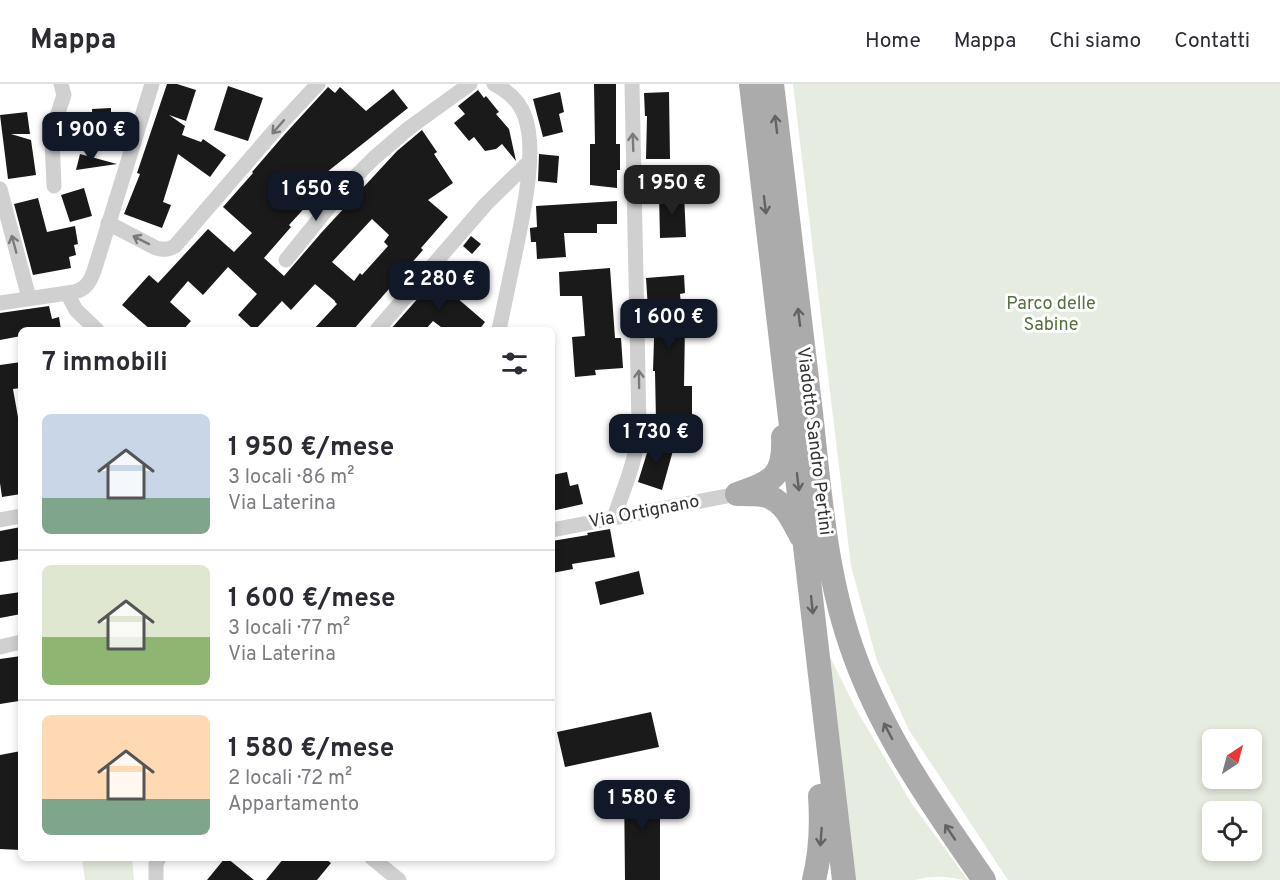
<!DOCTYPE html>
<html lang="it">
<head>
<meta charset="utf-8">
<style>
  body { margin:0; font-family:Overpass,sans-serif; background:#f7f7f7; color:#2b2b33; height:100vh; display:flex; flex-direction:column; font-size:22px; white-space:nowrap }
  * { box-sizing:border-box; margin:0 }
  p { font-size:20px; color:#7c7c81 }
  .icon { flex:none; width:33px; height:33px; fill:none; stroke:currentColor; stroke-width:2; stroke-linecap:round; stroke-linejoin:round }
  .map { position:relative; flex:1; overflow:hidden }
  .side { position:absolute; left:18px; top:243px; width:537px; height:534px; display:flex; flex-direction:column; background:#fff; border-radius:9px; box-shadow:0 3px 9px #0003 }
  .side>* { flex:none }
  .needle { width:39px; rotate:36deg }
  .buttons { position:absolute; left:1202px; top:645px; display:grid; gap:12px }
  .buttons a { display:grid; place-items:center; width:60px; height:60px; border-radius:9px; background:#fff; box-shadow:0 3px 9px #0003; font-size:30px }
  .price { position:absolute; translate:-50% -51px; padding:0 14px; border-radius:12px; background:#111827; color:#fff; font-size:20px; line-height:39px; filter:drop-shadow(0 2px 3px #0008) }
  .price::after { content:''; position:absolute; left:50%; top:36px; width:18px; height:14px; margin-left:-9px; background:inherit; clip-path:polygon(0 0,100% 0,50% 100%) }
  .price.active { background:#222; color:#fff }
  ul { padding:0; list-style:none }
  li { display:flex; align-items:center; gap:18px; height:150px; padding:0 24px }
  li+li { border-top:2px solid #e1e1e2 }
  li span { display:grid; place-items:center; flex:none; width:168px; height:120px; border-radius:9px; color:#555 }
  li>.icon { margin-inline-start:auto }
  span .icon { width:72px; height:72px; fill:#fffc; stroke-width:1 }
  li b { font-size:26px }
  h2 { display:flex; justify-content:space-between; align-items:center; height:72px; padding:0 24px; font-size:26px }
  header { display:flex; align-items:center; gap:36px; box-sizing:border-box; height:84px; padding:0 30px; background:#fff; border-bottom:2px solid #e1e1e2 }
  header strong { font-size:28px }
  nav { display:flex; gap:33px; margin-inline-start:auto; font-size:21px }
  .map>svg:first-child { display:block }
  .green { fill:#e6ecdf; fill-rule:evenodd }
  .building { fill:#1a1a1a; fill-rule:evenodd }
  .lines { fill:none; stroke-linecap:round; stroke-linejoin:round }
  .street { stroke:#d0d0d0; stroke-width:15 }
  .primary { stroke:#ababab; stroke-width:24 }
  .oneway { stroke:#636363 }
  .oneway2 { stroke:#7a7a7a }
  .labels { text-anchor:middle; stroke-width:6; stroke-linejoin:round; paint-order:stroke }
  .park-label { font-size:18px; fill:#56703f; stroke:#fff }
  .street-label { font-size:18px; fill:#333; stroke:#fff }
</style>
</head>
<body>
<header>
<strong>Mappa</strong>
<nav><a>Home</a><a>Mappa</a><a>Chi siamo</a><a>Contatti</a></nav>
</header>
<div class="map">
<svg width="1280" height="796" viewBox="0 0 1280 796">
  <rect width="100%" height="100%" fill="#fff"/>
  <!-- green -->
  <path class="green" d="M793 0H1280V796H1008L909 646 877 577 851 482ZM1212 656H1251V694H1212ZM1212 728H1251V766H1212Z
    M829 571 856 625 912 720 968 796C961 796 954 794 947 793 936 792 925 793 915 796H854Z
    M82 774H132L134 796H85Z"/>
  <!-- building -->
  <path class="building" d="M167 0H177L196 6 186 37 169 31 185 42 182 51 201 58 203 55 226 71 210 93 178 70 163 118 171 121 162 144 124 130 140 90 137 89Z
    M594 0H616V60H620V86H617V104L590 101V60H595Z
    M228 2 263 14 248 57 214 46Z
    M328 3 335 9 340 3 366 27 393 5 408 24 327 88 332 94 289 141 291 143 264 174 284 192 322 148 397 67 422 46 437 68 434 70 453 99 428 116 448 133 421 164 423 166 353 246H313L337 220 335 218V217L315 200 291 226 282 217 255 246H254L238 231 257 210 228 183 203 211 188 197 170 218 191 237 183 246H151L122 221 149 191 158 199 208 145 234 168 252 149 223 123 253 89 252 88 284 51ZM372 135 389 151 384 158 388 162 362 191 360 189 354 197 332 178Z
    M478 6 484 14 486 12 499 28 496 30 509 45 516 77 502 60 496 65 485 67 474 53 469 57 454 39 465 30 458 22Z
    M560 8 564 28 559 30 563 48 543 53 533 15Z
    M669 8 670 75H646L647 32H645L644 9Z
    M111 24V47L93 48 92 25Z
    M27 28 30 50H11L31 56 36 91 8 95 0 31Z
    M80 70 117 80 76 86Z
    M539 70 559 72 557 99 538 97Z
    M84 104 92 132 70 138 61 111Z
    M684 110 686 153 660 154 659 111Z
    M38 114 47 148 75 142 78 160 74 161 76 171 69 173 71 184 33 191 14 120Z
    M617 117V140H597V149H564L566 173 537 175 536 158H531L530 146V144L537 143 536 122Z
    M471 152 481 160 472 170 463 162Z
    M610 184 615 254H621L623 284 595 286 596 291 575 293 572 253 585 252 582 212H560L559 188Z
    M684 191 685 209 680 210 683 241H685L684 302H692V338H656L655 287H653L655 224 648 225 646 194Z
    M435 195 485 238 479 246H445L433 237 425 246H390Z
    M49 222 52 235 59 233 61 246H21V252L0 256V229Z
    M21 278V304L13 305 21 350V367H19L21 380V410L2 413 0 399V281Z
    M651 356 674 363 662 406 638 398Z
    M567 388 570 402 578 400 583 420 552 427V391Z
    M21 443V475L0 478V447Z
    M610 445 615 473 572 480 573 485 552 489V457L588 451 587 449Z
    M639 487 644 510 600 521 595 498Z
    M21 508V530L0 534V511Z
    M21 572V615H18L19 617 0 620V575Z
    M651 628 659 663 565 683 557 648Z
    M21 667V766L0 765V671Z
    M624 699H660V796H625Z
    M225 774H227L254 796H207Z
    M284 774H324L331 779 317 796H266Z"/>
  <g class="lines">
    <!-- street -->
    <path class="street" d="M494 0C508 7 520 18 525 33 537 66 524 125 517 160 511 189 505 217 499 246
      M54 102 52 54 55 38 64 11 61 0
      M0 105 29 214
      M108 139 156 164C164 166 168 166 175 162L275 46 318 0
      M286 176 345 103 374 74 409 44 470 0
      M67 209 76 226 97 246
      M0 219 74 208C86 205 90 198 94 187L152 0
      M377 246 486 120 529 78
      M614 434C624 403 638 373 639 341L632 0
      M0 436 21 432
      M552 446 737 410
      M0 563 21 558
      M372 774 399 796
      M156 796V780L159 774"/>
    <!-- primary -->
    <path class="primary" d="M751 0 844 796
      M772 0C785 110 798 219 811 329 820 410 826 496 855 573 885 655 935 725 984 796
      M737 410C772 398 785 393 783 353
      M739 410C747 410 755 410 763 411 784 415 792 436 801 452
      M814 796C821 768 822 741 820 712"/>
  </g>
  <!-- one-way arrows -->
  <defs><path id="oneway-shaft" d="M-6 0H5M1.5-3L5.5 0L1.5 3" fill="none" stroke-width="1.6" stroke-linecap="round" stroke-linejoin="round" transform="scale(1.5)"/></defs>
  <g class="oneway">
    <use href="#oneway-shaft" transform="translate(776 40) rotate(-97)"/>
    <use href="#oneway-shaft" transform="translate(765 121) rotate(83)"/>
    <use href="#oneway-shaft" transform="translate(799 233) rotate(-97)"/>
    <use href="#oneway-shaft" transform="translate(798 398) rotate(83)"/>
    <use href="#oneway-shaft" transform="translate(812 521) rotate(84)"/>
    <use href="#oneway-shaft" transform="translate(888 647) rotate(-118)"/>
    <use href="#oneway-shaft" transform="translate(950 748) rotate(-124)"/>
    <use href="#oneway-shaft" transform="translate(821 753) rotate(94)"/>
  </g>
  <g class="oneway2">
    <use href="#oneway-shaft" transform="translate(278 43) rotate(131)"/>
    <use href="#oneway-shaft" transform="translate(633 58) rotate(-92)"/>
    <use href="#oneway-shaft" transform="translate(141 156) rotate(-153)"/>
    <use href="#oneway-shaft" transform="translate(14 160) rotate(-105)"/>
    <use href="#oneway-shaft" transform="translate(639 295) rotate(-91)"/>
  </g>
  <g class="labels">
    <!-- park labels -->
    <g class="park-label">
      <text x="1051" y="225">Parco delle<tspan x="1051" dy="21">Sabine</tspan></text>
    </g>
    <!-- street labels -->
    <g class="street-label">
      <text transform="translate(815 357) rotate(83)" y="6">Viadotto Sandro Pertini</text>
      <text transform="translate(644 427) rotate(-11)" y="6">Via Ortignano</text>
    </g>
  </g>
</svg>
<div class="buttons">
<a><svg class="needle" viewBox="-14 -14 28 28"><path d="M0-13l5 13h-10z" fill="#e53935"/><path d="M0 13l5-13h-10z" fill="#7c7c81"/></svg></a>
<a><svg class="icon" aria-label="locate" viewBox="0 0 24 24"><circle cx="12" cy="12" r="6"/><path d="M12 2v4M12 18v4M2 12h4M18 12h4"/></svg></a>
</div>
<b class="price" style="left:91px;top:79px">1 900 €</b>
<b class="price active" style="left:672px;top:132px">1 950 €</b>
<b class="price" style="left:316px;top:138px">1 650 €</b>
<b class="price" style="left:439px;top:228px">2 280 €</b>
<b class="price" style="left:669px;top:266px">1 600 €</b>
<b class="price" style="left:656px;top:381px">1 730 €</b>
<b class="price" style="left:642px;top:747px">1 580 €</b>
<section class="side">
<h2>7 immobili<svg class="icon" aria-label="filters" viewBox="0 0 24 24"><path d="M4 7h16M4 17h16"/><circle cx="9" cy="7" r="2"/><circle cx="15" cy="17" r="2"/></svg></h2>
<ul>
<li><span style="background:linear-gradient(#c9d6e8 70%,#7fa58c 0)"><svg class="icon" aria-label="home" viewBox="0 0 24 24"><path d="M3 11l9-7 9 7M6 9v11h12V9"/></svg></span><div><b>1 950 €/mese</b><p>3 locali · 86 m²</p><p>Via Laterina</p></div></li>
<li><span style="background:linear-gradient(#dfe7d0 60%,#8fb573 0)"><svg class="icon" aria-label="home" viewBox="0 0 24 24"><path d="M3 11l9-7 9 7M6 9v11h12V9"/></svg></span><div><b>1 600 €/mese</b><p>3 locali · 77 m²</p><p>Via Laterina</p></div></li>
<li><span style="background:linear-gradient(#ffd9b3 70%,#7fa58c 0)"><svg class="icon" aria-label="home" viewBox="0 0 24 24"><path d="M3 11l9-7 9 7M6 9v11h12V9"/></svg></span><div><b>1 580 €/mese</b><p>2 locali · 72 m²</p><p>Appartamento</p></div></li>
</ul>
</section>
</div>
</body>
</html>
